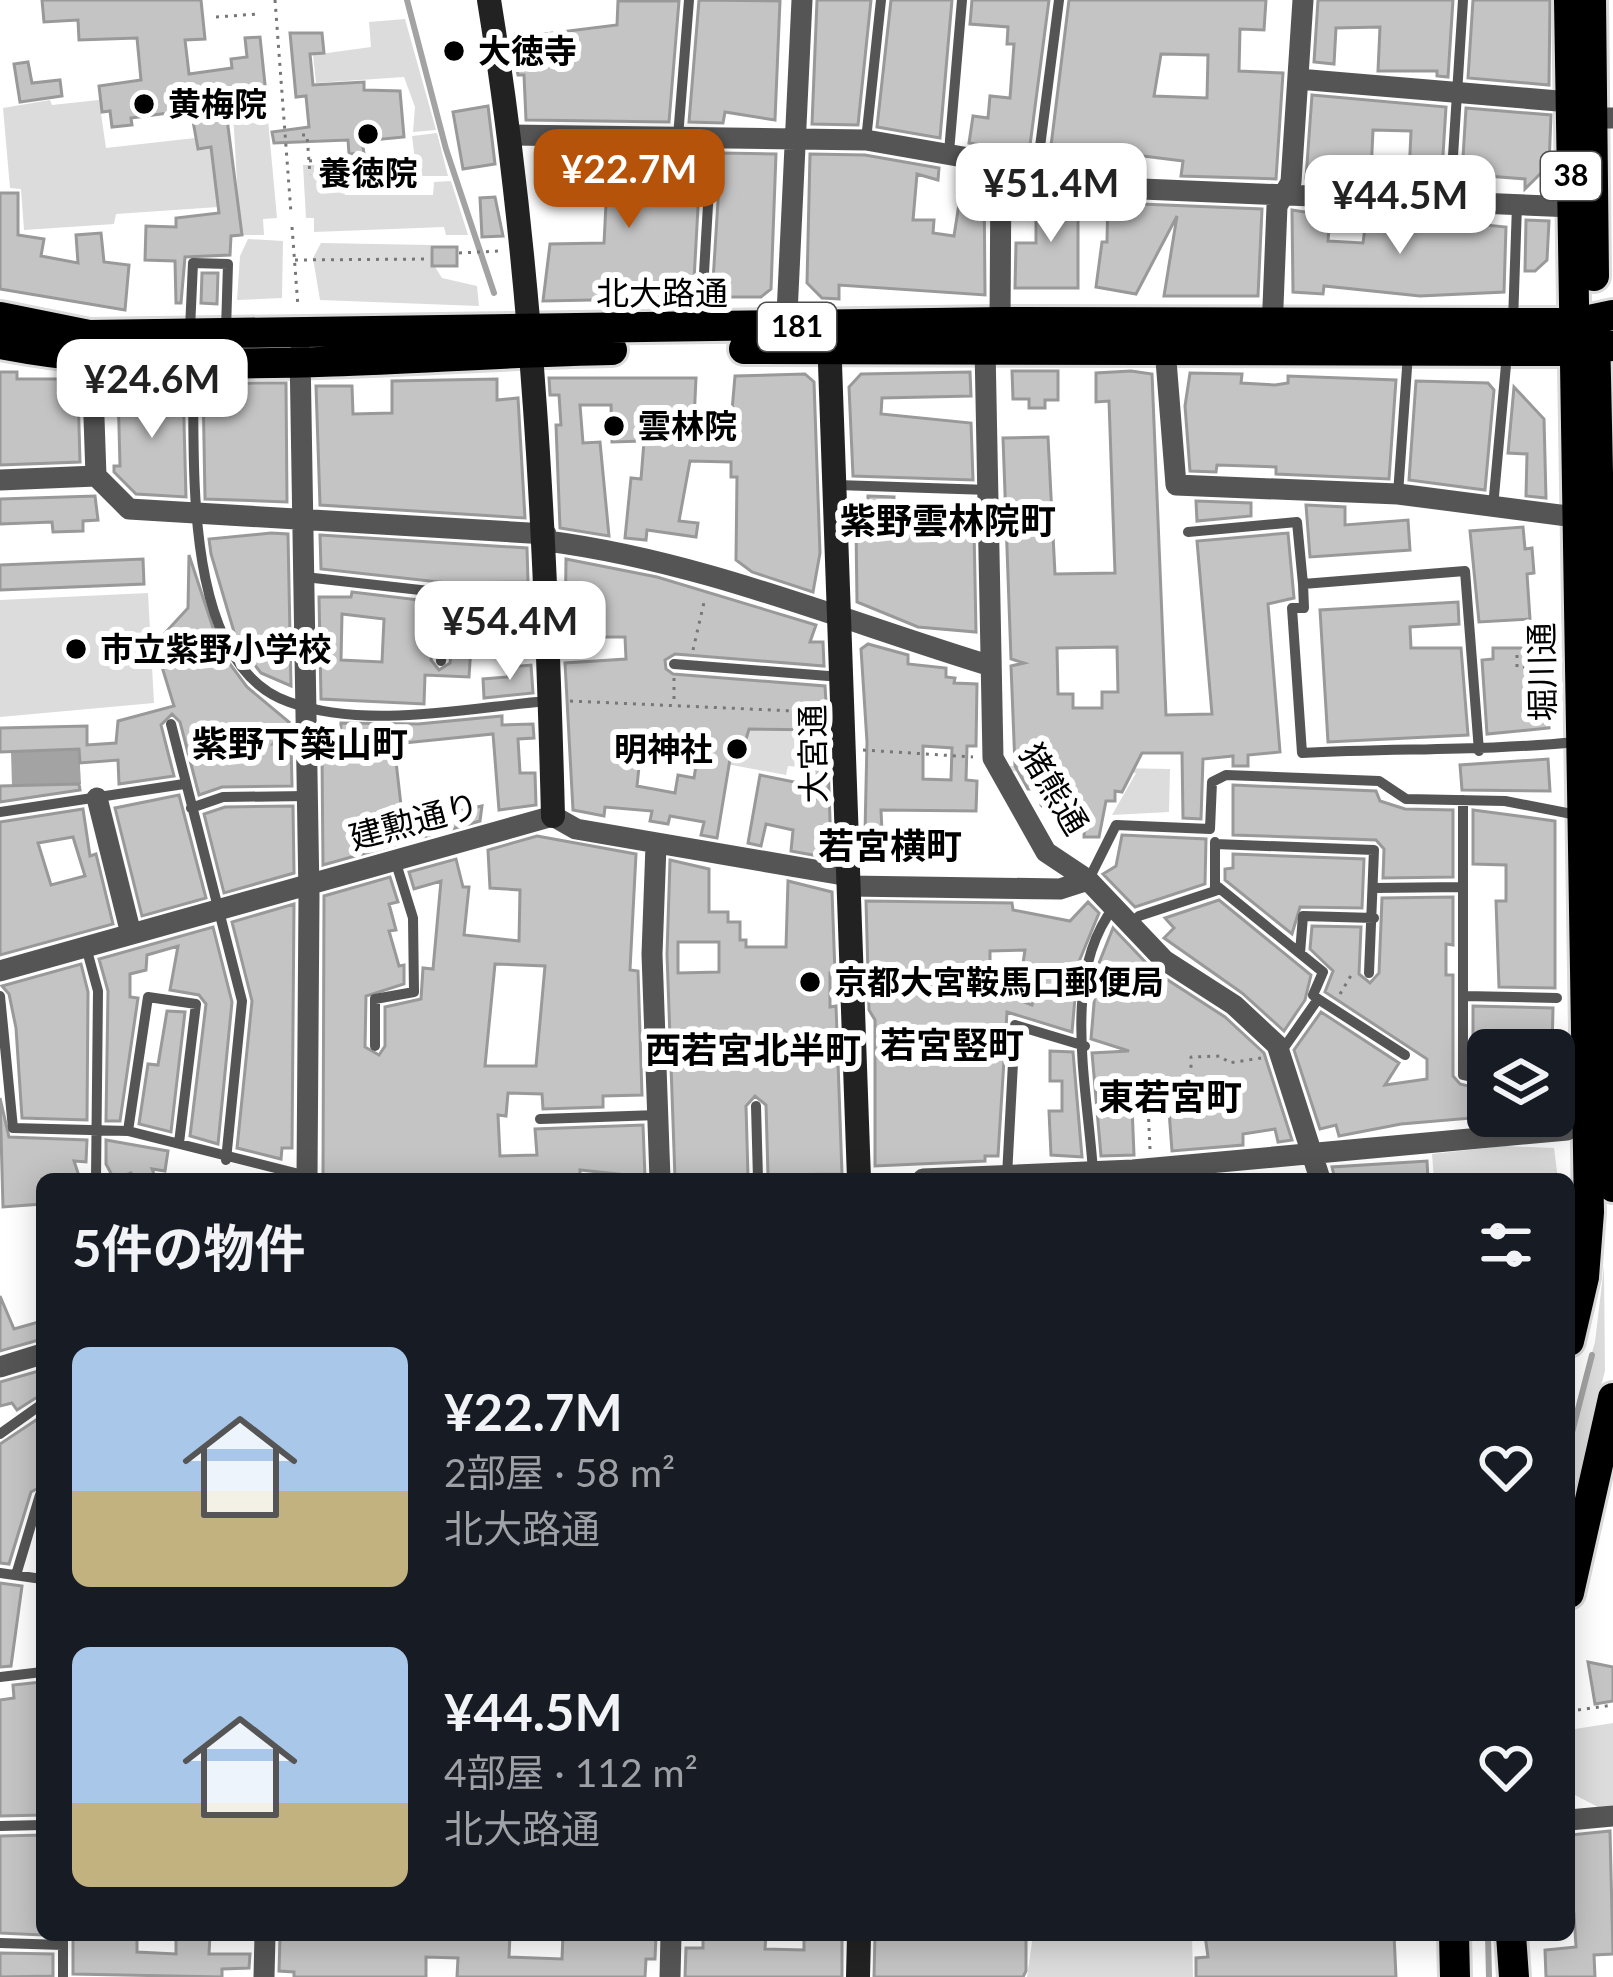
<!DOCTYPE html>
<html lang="ja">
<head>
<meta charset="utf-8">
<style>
  body { margin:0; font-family:Lato,"Noto Sans JP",sans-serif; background:#20242c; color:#f1f3f6; height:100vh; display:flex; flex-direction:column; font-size:45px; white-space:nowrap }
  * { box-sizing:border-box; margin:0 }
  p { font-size:39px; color:#9ea1a6 }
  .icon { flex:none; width:66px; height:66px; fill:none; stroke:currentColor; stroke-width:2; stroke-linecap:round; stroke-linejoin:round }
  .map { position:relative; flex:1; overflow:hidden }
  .sheet { position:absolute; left:36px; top:1173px; width:1539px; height:768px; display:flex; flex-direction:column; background:#171b24; border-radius:18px; box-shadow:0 6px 30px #0003 }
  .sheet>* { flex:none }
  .buttons { position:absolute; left:1467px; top:1029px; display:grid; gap:24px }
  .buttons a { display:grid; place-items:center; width:108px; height:108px; border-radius:18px; background:#171b24; box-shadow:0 6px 30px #0003; font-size:60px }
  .price { position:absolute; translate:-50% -102px; padding:0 27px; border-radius:24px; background:#fff; color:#222; font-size:39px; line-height:78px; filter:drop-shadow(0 3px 6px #0008) }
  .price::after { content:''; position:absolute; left:50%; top:72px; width:36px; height:27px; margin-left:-18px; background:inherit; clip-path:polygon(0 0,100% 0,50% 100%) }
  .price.active { background:#b45309; color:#fff }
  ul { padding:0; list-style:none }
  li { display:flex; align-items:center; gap:36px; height:300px; padding:0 36px }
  li span { display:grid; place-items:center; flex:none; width:336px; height:240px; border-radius:18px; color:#555 }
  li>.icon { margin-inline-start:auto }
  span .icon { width:144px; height:144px; fill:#fffc; stroke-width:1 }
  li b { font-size:51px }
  h2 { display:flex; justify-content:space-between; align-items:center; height:144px; padding:0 36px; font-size:51px }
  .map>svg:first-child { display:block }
  .green { fill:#dcdcdc }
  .water { fill:#a3a3a3 }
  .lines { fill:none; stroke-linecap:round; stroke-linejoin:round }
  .stream { stroke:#a3a3a3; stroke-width:6 }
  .building { fill:#c4c4c4; stroke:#999; stroke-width:3; fill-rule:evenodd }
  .primary-casing { stroke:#dbdbdb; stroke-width:36 }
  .path { stroke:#777; stroke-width:3; stroke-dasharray:3 6; stroke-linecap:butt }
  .lane { stroke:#555; stroke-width:10 }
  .street { stroke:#555; stroke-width:21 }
  .secondary { stroke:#222; stroke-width:24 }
  .primary { stroke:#000; stroke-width:30 }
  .poi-dot { fill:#000; stroke:#fff; stroke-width:4.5 }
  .labels { text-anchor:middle; stroke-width:12; stroke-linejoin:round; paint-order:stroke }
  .shield { fill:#fff; stroke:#4c4c4c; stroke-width:3 }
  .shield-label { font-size:30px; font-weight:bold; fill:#000 }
  .poi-label { font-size:33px; font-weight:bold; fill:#000; stroke:#fff; text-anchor:start }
  .street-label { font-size:33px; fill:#000; stroke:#fff }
  .neighbourhood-label { font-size:36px; font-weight:bold; fill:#000; stroke:#fff }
</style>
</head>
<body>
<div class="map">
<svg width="1613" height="1977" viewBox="0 0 1613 1977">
  <rect width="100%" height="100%" fill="#fff"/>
  <!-- green -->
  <path class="green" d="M405 19 436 130 413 132 415 107 404 77 316 83 313 55 371 47 369 22Z
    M247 98H266L277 218 263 219 264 235H240L233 112 248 110Z
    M50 100 52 105 99 100 106 148 195 138 197 150 210 149 218 207 116 214 114 224 24 230 21 189 10 188 3 108Z
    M437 133 448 176H417L412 136Z
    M303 165H337L345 195H433L434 182 451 181 468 235H446L444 227 314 232V218H306Z
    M248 239 283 241 282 298 237 300 240 256Z
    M321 243 430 245 432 262 442 278 477 286 479 306 320 300 313 258Z
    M148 593 154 703 0 717V600Z
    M729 709 800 712 799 732 820 733V758L801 757 800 767 788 766 786 775 726 764Z
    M1007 766 1170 769 1169 812 1112 815 1136 773 1008 771Z
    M1504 1146 1554 1148 1558 1179H1434L1432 1154Z
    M1604 1266 1605 1371 1569 1505V1432L1595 1342Z
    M1613 1723V1805L1598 1807 1569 1792 1575 1729Z
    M1033 1935H1192L1193 1977H1027Z"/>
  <!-- water -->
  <path class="water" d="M79 749 81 784 12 786 11 752Z"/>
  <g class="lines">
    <!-- stream -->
    <path class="stream" d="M407 0 446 149 494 293
      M1569 1444 1592 1355
      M1488 1935 1489 1977"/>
  </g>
  <!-- building -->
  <path class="building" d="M42 0H201L205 39 185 40 189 74 232 68 231 59 247 57 245 38 260 37 266 94 246 97 247 109 226 111 242 235 231 236 230 255 185 257 181 303H176L175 261 145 260 146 226 176 227V218L219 213 211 147 198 149 191 110 131 118 132 125 112 127 110 111 102 112 99 86 141 80 137 38 79 40 78 20 44 22Z
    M699 0 780 1 775 120 725 112 723 123 689 122Z
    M817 0H871L858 125 812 124Z
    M891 0H952L940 138 877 127Z
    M972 0H1049L1029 153 969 143 973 116 988 118 990 96 1010 98 1014 44H1007L1008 27 970 24Z
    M1069 0H1266L1264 30 1240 29 1239 71 1283 73 1276 179 1181 176 1183 161 1143 156 1141 174 1133 178 1049 162ZM1161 54 1208 55 1207 98 1154 96Z
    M1318 0H1453L1448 77 1437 76V71H1378L1380 27 1336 28 1334 64 1314 62Z
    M1473 0H1550L1549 85 1468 78Z
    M618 1H679L669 122 526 120 524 75H518L512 38 617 25Z
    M290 33H322L324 53 310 54 313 85 364 82V90L400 91 404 137 362 141 364 153 349 154 348 140 274 143 272 132 309 127 306 96 296 97Z
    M28 62 32 83 60 80 62 96 20 102 14 64Z
    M1312 95 1446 107 1441 187 1306 178ZM1373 130 1411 131 1409 175 1371 173Z
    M488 106 495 164 463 169 453 112Z
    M1466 108 1551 115 1549 165 1525 189V179L1462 174Z
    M536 150 649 152V170H677L678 152 701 153 693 298 543 301 550 244 604 243 606 204 639 206V178H537Z
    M721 153 776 154 771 289 761 297H712Z
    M810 154 865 155 939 168 938 180 917 174 913 220H934L933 233 954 236 964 172 984 176 985 295 839 285V299L822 298 807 283Z
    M1078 192V288H1015L1016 243H1036V193Z
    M0 193H18V235L44 239 41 256 78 263 76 235 101 233 104 262 129 265 125 310 0 289Z
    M1108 193 1141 204 1262 209 1258 296H1164L1177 216 1136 294 1096 287 1102 242H1107Z
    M495 197 503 236 482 237 480 198Z
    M1292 210 1330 216 1328 241 1363 243 1367 213 1506 227 1504 292 1420 296 1324 286 1323 294 1293 292Z
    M1526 220 1549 221 1547 260 1535 271H1525Z
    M432 247H457V266H432Z
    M202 273H218L217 304 201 303Z
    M1012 371H1058V400H1045V408H1029V399H1013Z
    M1131 371 1152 374 1166 715 1212 714 1197 541 1288 533 1294 598 1268 604 1280 752 1248 755V766H1233V756L1203 759 1201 819 1183 818 1182 753H1142L1122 792 1115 791V801H1106L1099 837H1084L1085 815 1050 814 1041 805V789H1028L1015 766 1011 666 1024 663 1011 659 1003 438 1048 437 1055 574 1115 573 1109 401 1096 402V373ZM1117 647 1118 692H1102V708H1073V694H1058L1057 648Z
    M0 372H17V379H58V391H78L80 462 0 465Z
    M970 372 971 396 882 398 881 414 971 423 973 480 853 476 849 387 861 374Z
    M1190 373 1242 374 1241 383 1275 385 1288 383V376L1396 380 1389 479 1276 474V467L1217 465 1216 472 1190 471 1185 406Z
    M805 374 814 382 820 553 813 592 752 572 736 560 737 477H731V462L690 461 679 521 698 523 696 537 647 530 646 540 625 538 631 478 641 479 644 441 612 442 611 405H580L583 443 600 442 609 536 560 528 556 425H561L559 395H550L549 378H696L694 421 731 422 735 376Z
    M497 379V400L518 398 525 518 320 505 316 386H352L353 414 392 413V381Z
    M1416 381 1488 383 1494 390 1485 490 1409 480Z
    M254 383H286L287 502 205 499 203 385Z
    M183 385 186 497 136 494 114 472V466H120L118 389Z
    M1514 387 1544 419 1546 498 1526 496 1527 454 1508 453Z
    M95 496 98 520 83 521V531L53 532 52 522 0 524V499Z
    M868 496 894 497 892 532 929 537V530L974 529 976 632 918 627 857 602 856 526 866 525Z
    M1196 501 1251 503V516L1197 521Z
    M1306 505 1345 507V525L1408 520 1410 550 1310 557Z
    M1523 527 1525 549 1532 548 1534 573 1527 574 1530 619 1479 622 1470 531Z
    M271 533 288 534 291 686 261 673 237 642 211 554 209 539Z
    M320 535 527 548 528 582 448 583 321 569Z
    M189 555 221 652 247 687 289 722 273 744 291 742 292 786 222 787 199 795 180 722 172 714 161 725 174 776 119 784 118 760 80 763 79 749 0 752V728L87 726V745L116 743 118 721 174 706 155 644 188 608Z
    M143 559 144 584 0 590V565Z
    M566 559 657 577 816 625 810 642H823L824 666 675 654 665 660 666 669 673 674 825 686 826 702 805 703 799 713 805 721 826 722V730L749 729 742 753H731L717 838 701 835 704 822 670 816 668 824 650 821 652 811 605 807 604 816 573 810 565 663 626 659 625 637H565ZM642 738 700 741 694 778 678 775 675 793 637 786Z
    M352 592 436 602 431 660 439 670 450 663 456 603 529 602 531 638H500V630H472L469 677 425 675 424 704 321 699 319 597H351ZM342 614 384 619 382 662 341 660Z
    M1458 602 1459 624 1410 627 1411 648H1461L1468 735 1328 742 1320 610Z
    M1527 632 1550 633V658H1543L1549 728 1487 734 1482 660 1493 659V648H1526Z
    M868 644 908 655V664L946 668V677L955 678 954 683 977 684 976 746H967L966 780 977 781 976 811 881 810 882 831 865 832 867 742 861 649ZM923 746 952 748 951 780 923 779Z
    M531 665 533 693 484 698 483 679 508 677 507 667Z
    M502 716V725L533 724 534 738 518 739 520 773H535L536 805 499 810 493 734 394 744 403 823 482 806 480 821 323 865 322 755H339L341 723 418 724Z
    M807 757 828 760 831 850 819 849 818 856 791 851 793 830 766 824 761 846 748 843 760 775 804 784Z
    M1548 759 1550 791 1462 790 1460 765Z
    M79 784 80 790 0 802V786Z
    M1233 785 1376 791 1380 801 1405 809 1453 810V877L1383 878 1384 849 1376 840 1233 835Z
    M179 795 206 898 142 916 115 808Z
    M293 806 294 873 224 893 204 814 225 807Z
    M83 809 90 856 96 854 113 924 0 955V822ZM73 837 85 876 51 885 38 843Z
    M1473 810 1555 821V988L1499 987 1496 901H1506V865L1473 864Z
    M1122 835 1206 839 1205 884 1135 907 1103 874 1116 866Z
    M537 836 636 854 630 970 638 971 642 1095 603 1096V1107L543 1109 542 1094 508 1093 506 1116 498 1115 500 1156 537 1155 535 1129 643 1125 645 1177 580 1170V1179H323L324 896 390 877 398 902 389 904 396 930 389 931 399 966 404 965V984L366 996 365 1047 379 1055 385 1046V1007L421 999 423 968 433 969 441 881 414 889 409 872 456 859 463 887H469L464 935 519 941 520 890 490 888 488 850ZM495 964 545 966 536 1066H485Z
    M1233 854 1364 859 1362 908 1300 907 1292 934 1225 880V869L1233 868Z
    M670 860 709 869V912H728V922H740V940H746V947H786L788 881 832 892 835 973H830V1007L836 1006 842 1174 768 1175 766 1105 755 1096 746 1106 748 1176 675 1178 667 954ZM678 942H719V972L678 973Z
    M1453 897V945L1446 944V975H1453V1076L1460 1084 1488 1091V1122L1472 1124 1471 1118 1401 1124 1339 1136 1336 1125 1320 1129 1294 1050 1321 1012 1399 1063 1385 1085 1427 1079V1059L1325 992 1333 971 1310 949 1312 926 1361 927 1359 974 1370 983 1379 973 1382 898Z
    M1219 900 1311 975 1305 1000 1284 1031 1242 993 1164 938 1174 928 1165 918Z
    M866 901 1012 903 1013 910 1070 921 1088 902 1099 913 1078 964 1072 1032 1007 1012 998 1156H985V1161L875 1166V1020L869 1010ZM1025 950 1022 970 1043 974 1032 1005 990 989V951Z
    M294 904 292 1148H282L281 1159 237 1148 252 1001 232 922Z
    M213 927 232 1002 218 1144 190 1136 206 1004 199 995 170 990 178 946 147 955 146 970 130 974V997L138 998 120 1121H106L108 991 99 959Z
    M1113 928 1154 971 1225 1017 1264 1053 1292 1140 1278 1142 1275 1129 1243 1134V1145L1172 1151 1168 1098 1137 1100 1132 1106 1134 1155 1101 1156 1092 1053 1129 1051 1091 1039 1097 968Z
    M81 964 88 992 87 1120 22 1118 16 1028 9 994 2 986Z
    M1473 1006 1553 1008 1552 1050H1488V1071L1473 1067Z
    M167 1011 185 1012 171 1132 139 1124 148 1064 158 1065Z
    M1050 1051 1073 1052 1082 1157 1051 1155 1049 1111H1062V1081H1050Z
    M0 1098 9 1137 87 1140 86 1162 74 1161 80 1179H42V1204L3 1207Z
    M106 1140 168 1151 165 1171 152 1169 156 1179H133L131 1173 114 1179 106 1164Z
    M1427 1161 1428 1179H1335L1332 1167Z
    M0 1296 14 1329 42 1321V1339L0 1351Z
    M42 1370V1394L17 1410 12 1403 0 1406V1382Z
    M42 1416V1486L31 1492 9 1564 0 1563V1444Z
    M0 1583 22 1586 11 1666 0 1667Z
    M1588 1662 1613 1667V1701L1595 1704Z
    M42 1682V1815L0 1816V1700L14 1698 13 1685Z
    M1610 1831 1613 1954 1594 1955 1595 1977H1546L1545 1950 1576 1947 1574 1914H1569L1570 1835Z
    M42 1835V1935L0 1933V1836Z
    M73 1935H137V1952L176 1954V1935H210L209 1954H250L249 1968 222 1969V1977L73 1974Z
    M386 1935H510L509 1957 562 1959 563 1935H656L655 1959H646L645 1977H457L458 1958 426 1957V1977H294V1972L279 1971 280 1937Z
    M703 1935H766L765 1949 804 1950V1936H842V1977H685L686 1948H703Z
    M875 1935H1026V1971L1023 1977H874Z
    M1205 1935H1394L1396 1977H1196V1958L1208 1957Z
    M0 1953 53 1954V1976L0 1977Z"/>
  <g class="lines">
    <defs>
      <path id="primary" d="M1569 0 1589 1212 1584 1277 1569 1341
        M1591 0 1594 276
        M0 317 89 335 1000 322 1575 323 1613 315
        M1595 330 1613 1187
        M0 344C193 382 415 353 612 350
        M744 349 1573 351 1613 346
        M1569 1593 1613 1398
        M1454 1935 1455 1977
        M1511 1935 1514 1977"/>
    </defs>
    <!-- primary casing -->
    <use href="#primary" class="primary-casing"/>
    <!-- path -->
    <path class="path" d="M275 0 291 213
      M216 17 258 14
      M302 135H307L310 175
      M309 161 356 157
      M292 227 298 307
      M459 253 499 251
      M295 260 429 259
      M693 650 705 598
      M1517 655V667L1553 668
      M674 678V704
      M570 701 794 711
      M863 750 973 757
      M1340 994 1353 972
      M1150 1149 1148 1105 1191 1097V1057L1221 1056 1229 1063 1261 1058
      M1578 1710 1613 1705"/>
    <!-- lane -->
    <path class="lane" d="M678 137 689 0
      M866 140 881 0
      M949 152 962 0
      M1037 170 1059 0
      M1072 177 1142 189
      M1450 203 1463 0
      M702 307 712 137
      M1513 322 1517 205
      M190 329 193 263 228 264 226 330
      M193 367C195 460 181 665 289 702 367 730 467 708 547 701
      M837 485 989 490
      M1398 494 1408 354
      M1493 507 1507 354
      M1188 532 1297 522 1303 584 1465 571 1479 751
      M305 577 447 593 545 592
      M1303 584 1304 608H1292L1302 753C1394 748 1484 751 1576 742
      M441 661 447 593
      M674 664 841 677
      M809 712H841
      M171 724 242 1001 226 1160
      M1463 800V1075L1488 1081
      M191 808 223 797 307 796
      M0 812 184 784
      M1215 844 1374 850 1369 973
      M1089 879 1116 825 1210 829 1212 782 1226 775 1379 781 1406 799 1505 801 1577 815
      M1218 887 1323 972 1313 995 1318 999 1281 1052
      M1374 888 1463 887
      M1131 924 1139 916 1215 891V842
      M86 947 98 991 96 1179
      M1300 953 1303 916 1374 918
      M0 996 13 1128 128 1131 307 1176
      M1464 996 1557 998
      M1318 999 1405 1055
      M375 1046V999L414 992 413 918 395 860
      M1554 1099 1581 1116
      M756 1106 758 1179
      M540 1119 658 1115
      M128 1131 148 997 196 1004 179 1143
      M1093 1172C1088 1089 1060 976 1114 907
      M1007 1176 1015 1025 1085 1046
      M0 1434 42 1404
      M0 1573 42 1579
      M16 1575 40 1495
      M0 1677 42 1672
      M0 1826 42 1825
      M0 1943 63 1945
      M63 1977V1935"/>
    <!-- street -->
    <path class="street" d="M1298 79 1570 102 1592 118H1613
      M511 135 866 140 1037 170
      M1142 189 1572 207
      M1000 322 1001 167
      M1272 331 1277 206 1291 182 1303 0
      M786 335 802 0
      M985 347 993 758 1046 852 1088 880 1164 960 1234 1005 1277 1045 1320 1179
      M1165 348 1176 485 1398 494 1575 517 1586 510
      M300 352 309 895 307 1179
      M92 360 96 476
      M0 480 96 476 129 509 546 534
      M547 541C701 561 843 621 991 666
      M97 798 131 934
      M656 845 652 954 660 1179
      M849 886 1060 889 1088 880
      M0 971 553 816 576 829 849 876
      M923 1179 1133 1170 1567 1130 1586 1120
      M0 1367 42 1354
      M1569 1820 1613 1816
      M264 1977 265 1935
      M670 1977 671 1935"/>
    <!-- secondary -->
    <path class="secondary" d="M489 0C533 270 546 542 553 816
      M829 336 859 1179
      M858 1977 859 1935"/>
    <!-- primary -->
    <use href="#primary" class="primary"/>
  </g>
  <!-- markers -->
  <g class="poi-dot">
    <circle cx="454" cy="51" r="12"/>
    <circle cx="144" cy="104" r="12"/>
    <circle cx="368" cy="134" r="12"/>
    <circle cx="614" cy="426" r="12"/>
    <circle cx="76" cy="649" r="12"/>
    <circle cx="737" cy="749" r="12"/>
    <circle cx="810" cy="982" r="12"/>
  </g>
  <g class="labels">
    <!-- shield labels -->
    <g class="shield">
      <rect x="1541" y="152" width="60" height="48" rx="9"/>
      <rect x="758" y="303" width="78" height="48" rx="9"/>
    </g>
    <g class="shield-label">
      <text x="1571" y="186">38</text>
      <text x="797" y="337">181</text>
    </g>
    <!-- poi labels -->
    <g class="poi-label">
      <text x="478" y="63">大徳寺</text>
      <text x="168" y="116">黄梅院</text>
      <text x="368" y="185" text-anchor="middle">養徳院</text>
      <text x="638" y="438">雲林院</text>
      <text x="100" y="661">市立紫野小学校</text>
      <text x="713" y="761" text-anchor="end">明神社</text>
      <text x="834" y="994">京都大宮鞍馬口郵便局</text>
    </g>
    <!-- street labels -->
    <g class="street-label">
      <text x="662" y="305">北大路通</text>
      <text transform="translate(1542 672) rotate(-91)" y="12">堀川通</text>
      <text transform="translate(813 754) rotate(-91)" y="12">大宮通</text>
      <text transform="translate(1054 789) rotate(59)" y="12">猪熊通</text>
      <text transform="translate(414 821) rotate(-15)" y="12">建勲通り</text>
    </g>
    <!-- neighbourhood labels -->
    <g class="neighbourhood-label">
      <text x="948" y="534">紫野雲林院町</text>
      <text x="300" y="757">紫野下築山町</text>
      <text x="890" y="859">若宮横町</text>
      <text x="952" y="1058">若宮竪町</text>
      <text x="753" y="1063">西若宮北半町</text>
      <text x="1170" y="1110">東若宮町</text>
    </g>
  </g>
</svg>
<div class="buttons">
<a><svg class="icon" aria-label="layers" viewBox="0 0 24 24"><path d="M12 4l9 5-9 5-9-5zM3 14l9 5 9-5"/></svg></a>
</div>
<b class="price active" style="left:629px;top:231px">¥22.7M</b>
<b class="price" style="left:1051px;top:245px">¥51.4M</b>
<b class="price" style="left:1400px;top:257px">¥44.5M</b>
<b class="price" style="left:152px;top:441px">¥24.6M</b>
<b class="price" style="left:510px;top:683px">¥54.4M</b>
<section class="sheet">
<h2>5件の物件<svg class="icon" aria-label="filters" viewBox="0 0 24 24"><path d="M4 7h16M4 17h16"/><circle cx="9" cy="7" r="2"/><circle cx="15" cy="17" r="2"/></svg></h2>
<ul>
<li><span style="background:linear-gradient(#a9c7e8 60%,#c2b280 0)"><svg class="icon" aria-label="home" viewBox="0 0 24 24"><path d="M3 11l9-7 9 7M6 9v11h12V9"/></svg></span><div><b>¥22.7M</b><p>2部屋 · 58 m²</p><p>北大路通</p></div><svg class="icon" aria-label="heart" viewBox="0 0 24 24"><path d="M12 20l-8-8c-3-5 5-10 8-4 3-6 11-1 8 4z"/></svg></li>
<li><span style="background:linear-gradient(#a9c7e8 65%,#c2b280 0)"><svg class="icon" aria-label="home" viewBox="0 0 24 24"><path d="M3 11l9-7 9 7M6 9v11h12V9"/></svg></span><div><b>¥44.5M</b><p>4部屋 · 112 m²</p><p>北大路通</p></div><svg class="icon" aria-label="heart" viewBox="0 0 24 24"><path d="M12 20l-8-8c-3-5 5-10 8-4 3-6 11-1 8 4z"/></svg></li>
</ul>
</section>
</div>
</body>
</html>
